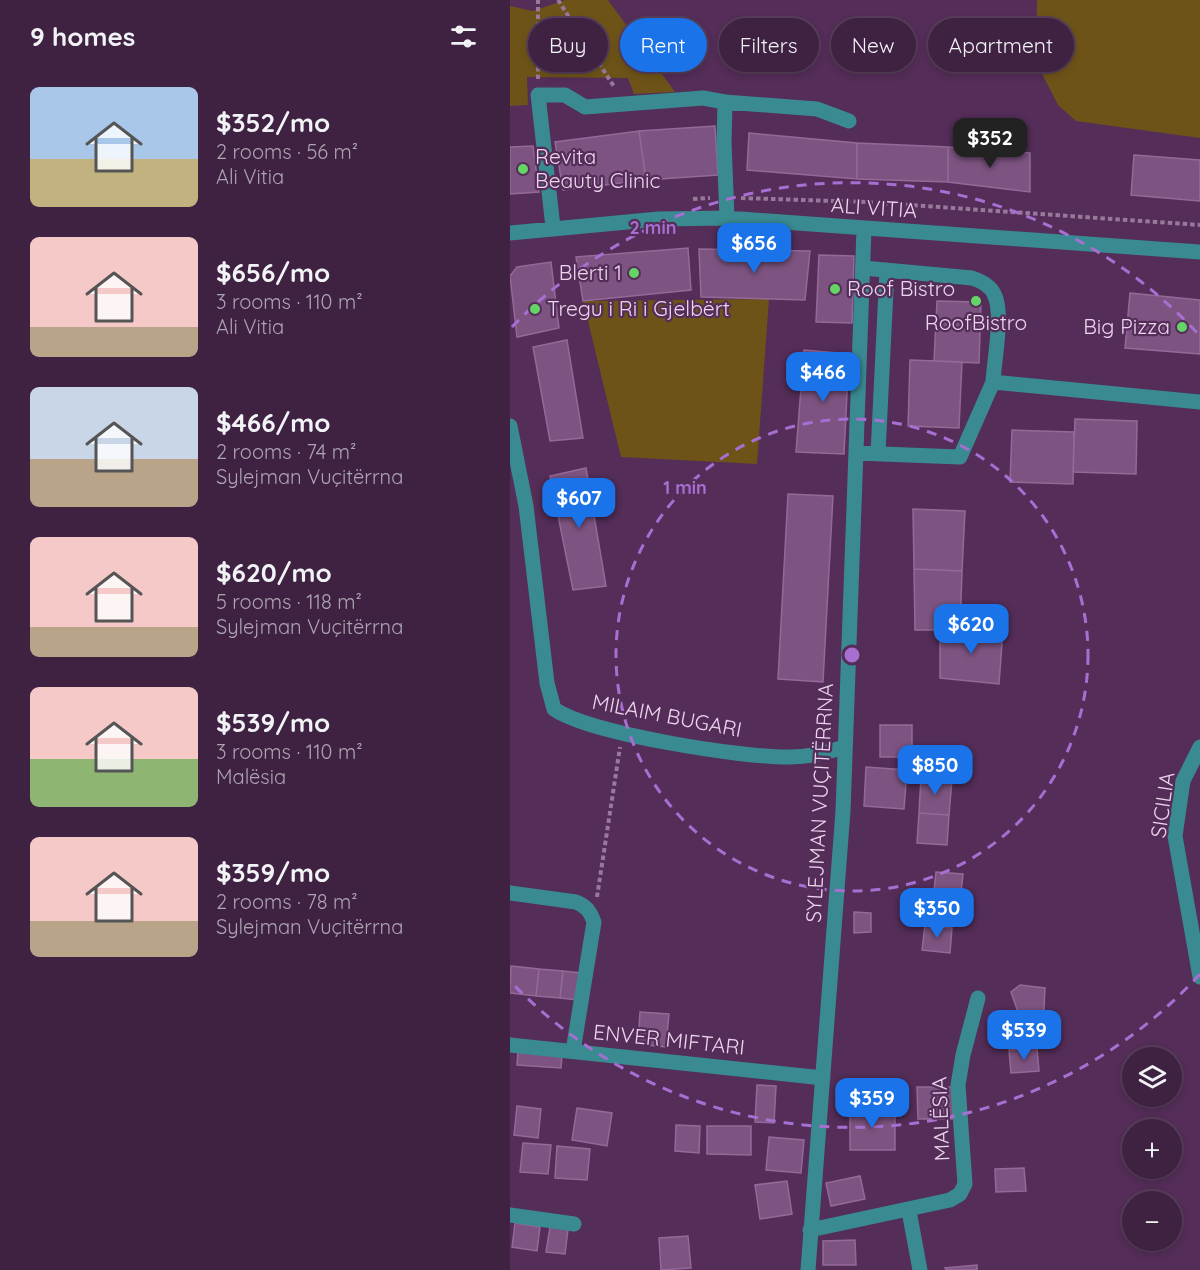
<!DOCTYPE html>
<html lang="en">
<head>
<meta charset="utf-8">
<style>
  body { margin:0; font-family:Quicksand,sans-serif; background:#4a2f4d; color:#f1f3f6; height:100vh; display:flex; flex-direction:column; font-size:22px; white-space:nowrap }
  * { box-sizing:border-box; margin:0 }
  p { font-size:20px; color:#ada4b2 }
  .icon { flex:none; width:33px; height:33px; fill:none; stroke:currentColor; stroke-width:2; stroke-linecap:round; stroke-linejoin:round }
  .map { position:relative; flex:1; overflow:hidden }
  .panel { display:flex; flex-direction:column; background:#3f2242; width:510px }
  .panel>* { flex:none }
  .top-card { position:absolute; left:18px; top:18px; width:570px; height:54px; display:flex; gap:12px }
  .fabs { position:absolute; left:612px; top:1047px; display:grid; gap:12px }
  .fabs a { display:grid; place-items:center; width:60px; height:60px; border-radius:50%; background:#3f2242; box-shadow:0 3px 9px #0003,0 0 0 2px #583f5b; font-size:30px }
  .price { position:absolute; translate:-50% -51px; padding:0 14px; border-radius:12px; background:#1a73e8; color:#fff; font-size:20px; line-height:39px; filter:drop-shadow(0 2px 3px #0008) }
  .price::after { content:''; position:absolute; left:50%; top:36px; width:18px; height:14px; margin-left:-9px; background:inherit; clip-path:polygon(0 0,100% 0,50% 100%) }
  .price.selected { background:#222; color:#fff }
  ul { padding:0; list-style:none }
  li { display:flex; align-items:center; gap:18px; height:150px; padding:0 30px }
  li span { display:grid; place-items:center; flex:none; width:168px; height:120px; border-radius:9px; color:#555 }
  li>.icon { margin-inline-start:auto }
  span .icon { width:72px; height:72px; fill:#fffc; stroke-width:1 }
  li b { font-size:26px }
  h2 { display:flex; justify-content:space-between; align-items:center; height:72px; padding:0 30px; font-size:26px }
  .chip { padding:0 21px; border-radius:27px; background:#3f2242; box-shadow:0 3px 9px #0003,0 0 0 2px #583f5b; font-size:21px; line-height:54px }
  .chip.selected { background:#1a73e8; color:#fff }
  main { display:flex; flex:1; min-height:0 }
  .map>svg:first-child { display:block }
  .green { fill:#6d5318 }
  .building { fill:#7d5481; stroke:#946998; stroke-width:1.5 }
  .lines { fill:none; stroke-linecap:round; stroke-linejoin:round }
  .path { stroke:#98789b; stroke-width:4; stroke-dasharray:4.5 3; stroke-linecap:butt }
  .minor { stroke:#3a8a92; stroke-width:15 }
  .ring { fill:none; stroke:#a86fd2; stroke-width:3; stroke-dasharray:10 8 }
  .poi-dot { fill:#65d467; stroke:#542d58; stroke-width:2 }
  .labels { text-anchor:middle; stroke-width:4.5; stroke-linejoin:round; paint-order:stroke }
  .poi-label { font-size:21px; fill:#ecd4ee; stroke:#542d58; text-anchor:start }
  .street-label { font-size:21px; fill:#ecd4ee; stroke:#542d58 }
  .centre { fill:#a86fd2; stroke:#542d58; stroke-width:3 }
  .ring-label { font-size:18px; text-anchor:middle; font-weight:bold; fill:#a86fd2; stroke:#542d58; stroke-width:4.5; stroke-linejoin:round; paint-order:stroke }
</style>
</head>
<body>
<main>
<section class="panel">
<h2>9 homes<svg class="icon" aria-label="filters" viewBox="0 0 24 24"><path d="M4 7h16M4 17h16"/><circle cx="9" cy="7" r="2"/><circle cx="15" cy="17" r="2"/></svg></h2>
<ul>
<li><span style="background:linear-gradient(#a9c7e8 60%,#c2b280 0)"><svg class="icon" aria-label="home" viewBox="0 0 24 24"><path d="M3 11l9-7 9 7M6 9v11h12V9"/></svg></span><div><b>$352/mo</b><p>2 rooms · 56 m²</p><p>Ali Vitia</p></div></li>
<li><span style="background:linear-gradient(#f6c9c9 75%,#b9a48a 0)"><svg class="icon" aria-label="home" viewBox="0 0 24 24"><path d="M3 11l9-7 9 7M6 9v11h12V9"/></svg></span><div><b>$656/mo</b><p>3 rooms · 110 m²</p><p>Ali Vitia</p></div></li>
<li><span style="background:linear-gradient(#c9d6e8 60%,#b9a48a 0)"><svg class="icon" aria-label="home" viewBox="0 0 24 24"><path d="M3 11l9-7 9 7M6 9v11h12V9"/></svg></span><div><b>$466/mo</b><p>2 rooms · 74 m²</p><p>Sylejman Vuçitërrna</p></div></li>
<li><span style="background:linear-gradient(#f6c9c9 75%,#b9a48a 0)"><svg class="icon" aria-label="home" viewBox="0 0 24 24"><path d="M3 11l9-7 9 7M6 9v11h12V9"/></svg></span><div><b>$620/mo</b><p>5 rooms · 118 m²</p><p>Sylejman Vuçitërrna</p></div></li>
<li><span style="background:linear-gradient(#f6c9c9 60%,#8fb573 0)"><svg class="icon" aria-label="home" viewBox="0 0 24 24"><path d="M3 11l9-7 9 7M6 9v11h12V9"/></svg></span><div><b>$539/mo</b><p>3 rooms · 110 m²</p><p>Malësia</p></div></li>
<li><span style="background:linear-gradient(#f6c9c9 70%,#b9a48a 0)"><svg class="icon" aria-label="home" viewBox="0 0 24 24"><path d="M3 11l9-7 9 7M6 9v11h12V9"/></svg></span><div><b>$359/mo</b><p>2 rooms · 78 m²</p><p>Sylejman Vuçitërrna</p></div></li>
</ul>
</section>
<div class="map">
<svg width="690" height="1270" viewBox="0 0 690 1270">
  <rect width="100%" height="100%" fill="#542d58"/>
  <!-- green -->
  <path class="green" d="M55 0H98L165 92 124 94 118 78 17 77 18 105 0 106V6L23 11Z
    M527 0H690V138L566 121 548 105 526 62Z
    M259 299 247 464 111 457 73 301Z"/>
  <!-- building -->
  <path class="building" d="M205 126 208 175 136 180 129 131Z
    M129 131 136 180 53 190 45 142Z
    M239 133 347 143V179L237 170Z
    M347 143 438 147V182L347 179Z
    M23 146 29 192 0 194V147Z
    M438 147 520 153V192L438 182Z
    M624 155 690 160V201L621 195Z
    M178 248 181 290 73 301 66 257Z
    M189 249 300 251 295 300 191 297Z
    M309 255 344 256 342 323 306 322Z
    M41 262 49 328 7 337 0 276 7 267Z
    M620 293 690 300V354L615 348Z
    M427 301 471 302 469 363 424 361Z
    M57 340 73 438 40 441 23 347Z
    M294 350 339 354 334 454 286 452Z
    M400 360 452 362 449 428 398 426Z
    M565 419 627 421 626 474 563 472Z
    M502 430 564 432 563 484 500 482Z
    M76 468 96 586 63 590 40 476Z
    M278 494 323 496 313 682 268 679Z
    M403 509 455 511 452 571 404 569Z
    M403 509 455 511 452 571 404 569Z
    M404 569 452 571 450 630H405Z
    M430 630H493L489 684 430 678Z
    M370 725H402V757H370Z
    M356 767 397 770 394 809 354 806Z
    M411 777 442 779 439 815 409 813Z
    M409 813 439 815 437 845 407 843Z
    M426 872 453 874 450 903 423 900Z
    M344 912 361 913V932L344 933Z
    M415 925 442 928 440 953 412 950Z
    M1 966 29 969 26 996 0 993Z
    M29 969 53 971 50 998 26 996Z
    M53 971 71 973 68 1000 50 998Z
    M510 985 535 988 533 1028 511 1021 501 992Z
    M130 1012 159 1014 156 1047 128 1044Z
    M527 1048 529 1071 501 1073 499 1050Z
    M8 1052 52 1055 51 1068 7 1065Z
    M247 1085 266 1086 264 1123 245 1122Z
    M407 1087H443V1119H408Z
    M7 1106 31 1109 28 1138 4 1135Z
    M67 1108 102 1113 97 1146 62 1140Z
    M340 1108H385V1150H340Z
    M166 1125 190 1126 189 1153 165 1151Z
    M197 1126H241V1155L197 1154Z
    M259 1137 294 1140 291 1173 256 1170Z
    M13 1143 41 1145 38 1174 10 1172Z
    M47 1146 80 1149 77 1180 45 1178Z
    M514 1168 516 1191 486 1192 485 1169Z
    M350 1176 355 1199 321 1206 316 1183Z
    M277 1181 282 1214 250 1219 245 1185Z
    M5 1223 30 1227 27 1251 2 1247Z
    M40 1227 58 1229 55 1254 36 1252Z
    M178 1236 181 1268 151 1270 149 1238Z
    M345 1240 346 1265H313V1241Z
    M467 1265V1270H436L435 1268Z"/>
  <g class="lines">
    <!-- path -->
    <path class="path" d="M48 0 105 88
      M28 79V0
      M231 198 356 202 690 225
      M183 199 200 198
      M87 897 110 747"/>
    <!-- minor -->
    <path class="minor" d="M217 218 214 142 215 102 307 109 339 121
      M43 227 28 95H55L75 107 193 98 215 102
      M0 233 149 219 217 218 690 252
      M353 268 462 278C471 281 480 285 484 294 494 312 484 360 483 382
      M0 426 16 506 37 683 44 709C81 734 233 758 281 757 300 757 317 752 335 747
      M346 453 450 457 483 382 690 402
      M368 453 377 270
      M690 747 673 781 665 836 690 977
      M0 893 66 902C76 906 80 911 84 922L63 1051
      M0 1045 313 1078
      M399 1211 410 1270
      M0 1215 64 1224
      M300 1230 440 1200 450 1194 455 1184 448 1085 453 1055 468 998
      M298 1270 333 811 354 229"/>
  </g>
  <!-- distance rings -->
  <g class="ring">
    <circle cx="342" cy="655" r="236"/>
    <path d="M690 974A472 472 0 0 1 2 983M2 327A472 472 0 0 1 690 336"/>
  </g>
  <!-- markers -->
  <g class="poi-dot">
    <circle cx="13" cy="169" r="6"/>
    <circle cx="124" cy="273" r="6"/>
    <circle cx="325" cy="289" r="6"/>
    <circle cx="466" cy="301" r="6"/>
    <circle cx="25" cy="309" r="6"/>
    <circle cx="672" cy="327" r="6"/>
  </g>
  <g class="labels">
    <!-- poi labels -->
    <g class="poi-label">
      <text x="25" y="164">Revita<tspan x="25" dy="24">Beauty Clinic</tspan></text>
      <text x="112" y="280" text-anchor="end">Blerti 1</text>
      <text x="337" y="296">Roof Bistro</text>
      <text x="37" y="316">Tregu i Ri i Gjelbërt</text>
      <text x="466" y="330" text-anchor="middle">RoofBistro</text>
      <text x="660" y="334" text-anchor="end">Big Pizza</text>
    </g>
    <!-- street labels -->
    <g class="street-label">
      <text transform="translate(364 208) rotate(4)" y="7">ALI VITIA</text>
      <text transform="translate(157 716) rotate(11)" y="7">MILAIM BUGARI</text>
      <text transform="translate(310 803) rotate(-87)" y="7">SYLEJMAN VUÇITËRRNA</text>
      <text transform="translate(653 805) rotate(-82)" y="7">SICILIA</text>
      <text transform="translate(159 1040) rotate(6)" y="7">ENVER MIFTARI</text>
      <text transform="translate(431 1119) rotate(-92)" y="7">MALËSIA</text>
    </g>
  </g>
  <circle cx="342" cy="655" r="9" class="centre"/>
  <g class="ring-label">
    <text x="143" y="234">2 min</text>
    <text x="175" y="494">1 min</text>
  </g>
</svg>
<div class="fabs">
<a><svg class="icon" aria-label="layers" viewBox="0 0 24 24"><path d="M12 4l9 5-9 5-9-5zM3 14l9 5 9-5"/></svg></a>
<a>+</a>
<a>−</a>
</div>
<b class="price selected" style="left:480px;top:169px">$352</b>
<b class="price" style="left:244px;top:274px">$656</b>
<b class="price" style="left:313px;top:403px">$466</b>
<b class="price" style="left:69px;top:529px">$607</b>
<b class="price" style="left:461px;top:655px">$620</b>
<b class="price" style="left:425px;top:796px">$850</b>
<b class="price" style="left:427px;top:939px">$350</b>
<b class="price" style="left:514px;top:1061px">$539</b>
<b class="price" style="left:362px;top:1129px">$359</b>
<div class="top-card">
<a class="chip">Buy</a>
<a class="chip selected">Rent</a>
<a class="chip">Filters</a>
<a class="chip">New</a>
<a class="chip">Apartment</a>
</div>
</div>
</main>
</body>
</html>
